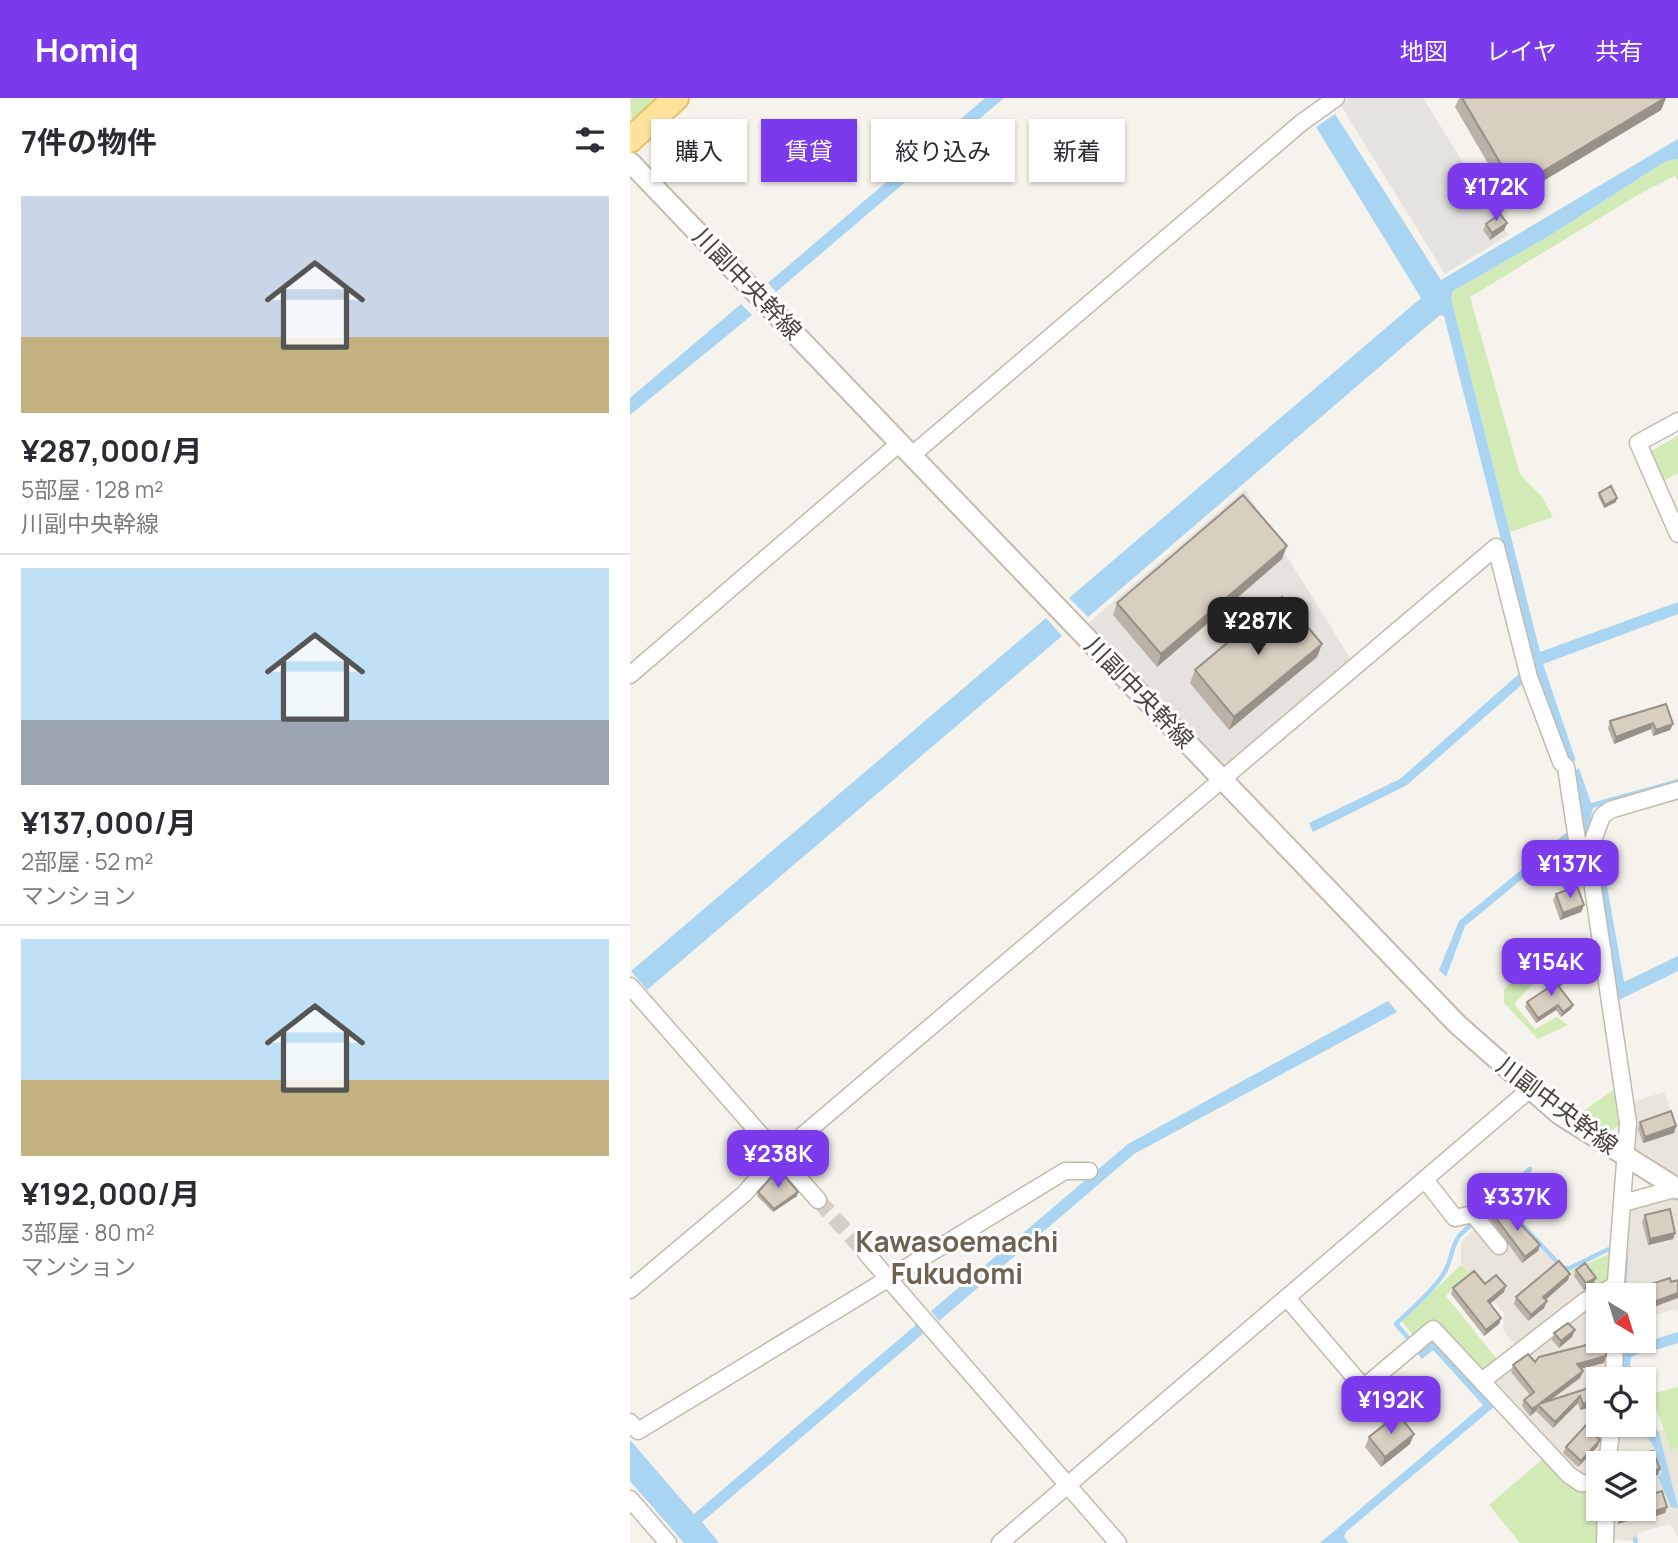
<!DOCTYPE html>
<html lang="ja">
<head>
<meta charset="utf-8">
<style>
  body { margin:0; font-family:Manrope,"Noto Sans JP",sans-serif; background:#f7f7f7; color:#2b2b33; height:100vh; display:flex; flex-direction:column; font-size:26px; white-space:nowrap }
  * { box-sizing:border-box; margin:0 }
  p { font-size:23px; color:#7c7c81 }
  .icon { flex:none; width:38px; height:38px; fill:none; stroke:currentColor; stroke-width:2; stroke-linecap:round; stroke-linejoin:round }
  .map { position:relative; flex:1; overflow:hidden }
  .sheet { display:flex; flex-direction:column; background:#fff; width:630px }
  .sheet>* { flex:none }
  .top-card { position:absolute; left:21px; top:21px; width:665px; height:63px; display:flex; gap:14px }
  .needle { width:46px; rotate:142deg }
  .controls { position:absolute; left:956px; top:1185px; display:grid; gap:14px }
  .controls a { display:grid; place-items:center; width:70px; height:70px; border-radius:0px; background:#fff; box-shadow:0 2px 5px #0004; font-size:35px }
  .price { position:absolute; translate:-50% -60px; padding:0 16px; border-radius:14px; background:#7c3aed; color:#fff; font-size:23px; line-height:46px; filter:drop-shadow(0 2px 4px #0008) }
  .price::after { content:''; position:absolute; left:50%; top:42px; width:21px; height:16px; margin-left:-10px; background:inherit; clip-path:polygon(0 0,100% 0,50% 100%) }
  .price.current { background:#222; color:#fff }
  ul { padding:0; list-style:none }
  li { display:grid; align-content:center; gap:14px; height:371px; padding:0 21px }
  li+li { border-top:2px solid #e1e1e2 }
  li span { display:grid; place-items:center; height:217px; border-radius:0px; color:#555 }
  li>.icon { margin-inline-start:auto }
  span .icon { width:126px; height:126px; fill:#fffc; stroke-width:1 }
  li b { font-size:30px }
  h2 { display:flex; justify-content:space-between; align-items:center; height:84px; padding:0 21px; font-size:30px }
  .tag { padding:0 24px; border-radius:0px; background:#fff; box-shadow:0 2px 5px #0004; font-size:24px; line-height:63px }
  .tag.current { background:#7c3aed; color:#fff }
  header { display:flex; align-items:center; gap:42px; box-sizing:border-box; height:98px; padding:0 35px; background:#7c3aed; color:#fff }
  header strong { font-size:33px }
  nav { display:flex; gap:38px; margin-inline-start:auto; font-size:24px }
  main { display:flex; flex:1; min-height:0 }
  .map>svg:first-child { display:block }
  .residential { fill:#eae5da }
  .industrial { fill:#e6e2dd }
  .green { fill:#d2eab5 }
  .parking { fill:#e5e3e0 }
  .water { fill:#a9d4f2 }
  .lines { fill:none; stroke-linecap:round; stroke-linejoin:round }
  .stream { stroke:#a9d4f2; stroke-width:4.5 }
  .minor-tunnel { stroke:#d4d0c8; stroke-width:16; stroke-dasharray:16 8; stroke-linecap:butt }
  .minor-casing { stroke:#c2bbae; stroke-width:19 }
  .tertiary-casing { stroke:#c2bbae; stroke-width:23 }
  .primary-casing { stroke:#e6c16a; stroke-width:28 }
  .minor { stroke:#fff; stroke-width:16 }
  .tertiary { stroke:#fff; stroke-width:19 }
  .primary { stroke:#ffe39c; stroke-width:24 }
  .wall { fill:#bab2a6 }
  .shaded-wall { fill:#979187 }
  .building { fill:#d8cfc1; stroke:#979187; stroke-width:2 }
  .labels { text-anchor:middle; stroke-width:6; stroke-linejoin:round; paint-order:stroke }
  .street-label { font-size:24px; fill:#4b4439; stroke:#fff }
  .quarter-label { font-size:28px; font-weight:bold; fill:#6e6250; stroke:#fff }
</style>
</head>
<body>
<header>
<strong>Homiq</strong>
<nav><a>地図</a><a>レイヤ</a><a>共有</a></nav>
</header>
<main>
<section class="sheet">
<h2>7件の物件<svg class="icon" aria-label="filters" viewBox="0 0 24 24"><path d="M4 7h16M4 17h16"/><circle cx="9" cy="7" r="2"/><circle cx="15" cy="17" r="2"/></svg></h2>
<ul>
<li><span style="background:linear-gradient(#c9d6e8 65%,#c2b280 0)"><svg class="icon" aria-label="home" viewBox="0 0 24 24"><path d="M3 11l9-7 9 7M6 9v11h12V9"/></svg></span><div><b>¥287,000/月</b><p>5部屋 · 128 m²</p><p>川副中央幹線</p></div></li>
<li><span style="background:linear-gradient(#bfe0f5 70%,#9aa5b1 0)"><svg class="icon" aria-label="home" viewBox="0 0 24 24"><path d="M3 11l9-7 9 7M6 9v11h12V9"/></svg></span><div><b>¥137,000/月</b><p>2部屋 · 52 m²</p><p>マンション</p></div></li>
<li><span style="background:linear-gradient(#bfe0f5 65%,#c2b280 0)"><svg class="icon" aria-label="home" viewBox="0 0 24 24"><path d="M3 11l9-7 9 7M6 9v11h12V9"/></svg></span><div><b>¥192,000/月</b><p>3部屋 · 80 m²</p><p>マンション</p></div></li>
</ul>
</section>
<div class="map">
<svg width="1048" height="1445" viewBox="0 0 1048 1445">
  <rect width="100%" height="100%" fill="#f6f3ec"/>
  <!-- residential -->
  <path class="residential" d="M1034 994 1048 1030V1080L1006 1054 1003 1004Z
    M1042 1099 1048 1103V1214L1046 1211 1013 1220V1197H968V1242L997 1243 995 1281H968V1326L993 1327V1332H1034L1041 1352 1048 1350V1439L1040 1426 1008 1435V1444L970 1439V1411L1013 1410V1365H968V1392L896 1339 857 1275 888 1251 873 1232 874 1215 831 1167V1144L869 1106 936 1176 993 1153 997 1111Z"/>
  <!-- industrial -->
  <path class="industrial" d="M615 391 722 563 595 672 457 526Z"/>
  <!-- green -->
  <path class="green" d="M0 0H28L2 24Z
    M1048 61V82L1045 78 1011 95 840 199 890 376 912 399 923 419 880 434 821 200 823 193 919 138 1036 63Z
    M1048 338V375L1032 384 1019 354Z
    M900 867 920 868 884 906 905 931 927 919 938 927 908 941 874 905V891Z
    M986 990 992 1025 977 1036 949 1016Z
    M979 1156 978 1183 958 1196 941 1173Z
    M831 1167 839 1175 816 1198 870 1265 857 1275 836 1262 804 1225 785 1240 772 1223Z
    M1048 1289V1350L1041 1352 1021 1296Z
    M916 1358 968 1392 970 1439 966 1445H890L859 1407Z"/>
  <!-- parking -->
  <path class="parking" d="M719 0H793L878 137 815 176 710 6Z"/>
  <!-- water -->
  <path class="water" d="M355 0H374L146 194 138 185Z
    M705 16 811 182 1048 41V61L1036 63 919 138 823 193 821 200 910 554 1048 504V516L913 566 946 663 937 662 903 568 814 218 810 217 458 519 439 500 791 200 686 29Z
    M111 206 122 217 0 317V300Z
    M416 520 432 538 17 892 1 873Z
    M891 574 895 584 777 687 683 734 679 725 770 681Z
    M949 670 961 705 1048 681V686L963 710 956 742H953L943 675Z
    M937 734 941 741 835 828 816 879 809 872 829 823Z
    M968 753 972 760 994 884 1048 858V873L989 902 965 759Z
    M758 903 767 914 504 1056 309 1223 301 1213 498 1046Z
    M287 1226 295 1234 72 1424 89 1445H54L0 1383V1342L64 1416Z
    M1048 1234V1245L1022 1253 1019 1243Z
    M803 1242 865 1308 716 1434 714 1439 719 1445H690L853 1307 803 1252 792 1261 787 1255Z
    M991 1243 1007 1245 1010 1255 1001 1259 999 1281H989Z
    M995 1326 1023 1329 1029 1335 1048 1410 1041 1409 1028 1379 1032 1374C1020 1339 1026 1337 987 1334V1327Z"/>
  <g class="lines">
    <!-- stream -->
    <path class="stream" d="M867 1100 932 1169 938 1171 979 1151
      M994 1197 996 1159
      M779 1241 766 1226C781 1211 800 1196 812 1178 822 1165 820 1151 829 1138L900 1071
      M1005 1441 1006 1445"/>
    <!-- minor-tunnel -->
    <path class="minor-tunnel" d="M188 1102 236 1155"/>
    <defs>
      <path id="minor" d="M1048 323 1008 345 1048 436
        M282 357 671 25 706 0
        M0 577 271 344
        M916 874 973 853
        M0 888 188 1102
        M796 1083 825 1120 843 1116 869 1148
        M993 1105 1048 1090
        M236 1155 488 1445
        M0 1192 114 1096 147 1059 866 449 899 579 931 664 936 669 947 742 958 756
        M985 1197 998 1025 958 756 972 718 980 712 1048 692
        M657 1200 757 1317
        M984 1281 985 1242
        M852 1283 955 1203 986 1187
        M733 1290 803 1231 939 1377 951 1385 968 1386
        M0 1324 8 1333 435 1073H459
        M977 1365 982 1326
        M0 1401 38 1445
        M370 1445 899 992
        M975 1445 976 1410"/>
      <path id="tertiary" d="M0 64 827 926 929 1016 1048 1091"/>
      <path id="primary" d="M0 42 46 0"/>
    </defs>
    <!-- minor casing -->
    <use href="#minor" class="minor-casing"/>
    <!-- tertiary casing -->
    <use href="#tertiary" class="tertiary-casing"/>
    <!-- primary casing -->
    <use href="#primary" class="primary-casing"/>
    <!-- minor -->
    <use href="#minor" class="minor"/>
    <!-- tertiary -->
    <use href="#tertiary" class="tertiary"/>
    <!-- primary -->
    <use href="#primary" class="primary"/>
  </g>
  <!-- wall -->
  <path class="wall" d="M829 0H1036L1031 12 880 103 825 9Z
    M877 125 874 132 860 142 853 132 856 126Z
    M969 395 986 404 974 410 968 398Z
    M652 461 527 569 483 517 487 505Z
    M692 546 687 559 599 632 560 585 565 572Z
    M980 623 1043 626 1040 632 1023 638 1021 631 984 646 978 630Z
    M926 796 954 807 951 814 930 822 923 802Z
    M920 879 935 882 933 886 929 889 943 907 941 911 931 919 926 912 906 925 895 909 897 904 921 888 919 884Z
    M1010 1024 1046 1028 1044 1035 1013 1045 1008 1031Z
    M128 1094 167 1098 143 1114 127 1098Z
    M863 1116 880 1120 910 1147 908 1153 892 1165 861 1122Z
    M1015 1117 1045 1135 1043 1141 1018 1147 1012 1124Z
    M946 1172 963 1187 954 1192 944 1178Z
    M938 1182 915 1202 917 1203 914 1210 898 1223 884 1206 886 1199Z
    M855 1186 874 1194 860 1206 871 1220 869 1226 854 1238 821 1196 823 1190Z
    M945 1232 942 1239 929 1250 922 1242 924 1235Z
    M961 1246 976 1258 974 1265 951 1271 953 1273 950 1280 920 1302 965 1288 967 1307 950 1312 948 1305 923 1330 906 1313 900 1318 892 1308 894 1302 900 1297 881 1274 883 1267 960 1251Z
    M973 1329 970 1335 967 1339 968 1348 948 1369 933 1355 936 1349Z
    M739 1339 780 1346 751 1369 735 1349Z
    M987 1410H1013L1035 1415 1010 1423 1009 1419 988 1426Z"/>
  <!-- shaded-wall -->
  <path class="shaded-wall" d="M1036 0 1031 12 880 103 885 90Z
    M877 125 874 132 860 142 862 135Z
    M987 400 986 404 974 410 975 407Z
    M657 448 652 461 527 569 531 556Z
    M692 546 687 559 599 632 604 619Z
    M1023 625 1021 631 984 646 986 639Z
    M1043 626 1040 632 1023 638 1026 632Z
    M954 807 951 814 930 822 933 815Z
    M935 882 933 886 925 891 927 886Z
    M928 907 926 912 906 925 908 920Z
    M943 907 941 911 931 919 933 914Z
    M1046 1028 1044 1035 1013 1045 1015 1039Z
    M168 1094 167 1098 143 1114 144 1111Z
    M1045 1135 1043 1141 1018 1147 1020 1141Z
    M910 1147 908 1153 892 1165 895 1159Z
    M940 1176 938 1182 911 1206 913 1199Z
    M966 1180 963 1187 954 1192 956 1185Z
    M876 1188 874 1194 856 1209 858 1203Z
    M1048 1195V1200L1013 1213V1208Z
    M917 1203 914 1210 898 1223 901 1217Z
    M871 1220 869 1226 854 1238 856 1232Z
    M945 1232 942 1239 929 1250 931 1243Z
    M976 1258 974 1265 945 1272 947 1266Z
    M953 1273 950 1280 911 1309 909 1306Z
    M950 1298 948 1305 923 1330 925 1324Z
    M968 1301 967 1307 950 1312 953 1306Z
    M908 1307 906 1313 900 1318 902 1311Z
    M784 1336 780 1346 751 1369 755 1359Z
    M970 1342 968 1348 948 1369 951 1363Z
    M1030 1371 1028 1377 1013 1380V1374Z
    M1037 1409 1035 1415 1010 1423 1013 1417Z
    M1011 1412 1009 1419 988 1426 990 1420Z"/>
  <!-- building -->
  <path class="building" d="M832 0H1035L885 90Z
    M870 116 877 125 862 135 856 126Z
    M981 388 987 400 975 407 969 395Z
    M613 397 657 448 531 556 487 505Z
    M652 499 692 546 604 619 565 572Z
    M1036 606 1043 626 1026 632 1023 625 986 639 980 623Z
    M947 788 954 807 933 815 926 796Z
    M931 875 935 882 927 886 943 907 933 914 928 907 908 920 897 904 924 886 920 879Z
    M1041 1013 1046 1028 1015 1039 1010 1024Z
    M149 1071 168 1094 144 1111 128 1094Z
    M871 1109 880 1120 883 1118 910 1147 895 1159 863 1116Z
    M1040 1111 1045 1135 1020 1141 1015 1117Z
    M929 1163 940 1176 913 1199 917 1203 901 1217 886 1199Z
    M955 1165 966 1180 956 1185 946 1172Z
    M844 1173 855 1186 866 1177 876 1188 858 1203 871 1220 856 1232 823 1190Z
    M1040 1180 1041 1184 1048 1182V1195L1013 1208V1197H1008L1006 1191Z
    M938 1225 945 1232 931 1243 924 1235Z
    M977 1242 976 1258 947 1266 953 1273 909 1306 965 1288 968 1295V1301L953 1306 950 1298 925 1324 908 1307 902 1311 894 1302 904 1294 883 1267 898 1256 905 1264 909 1259 957 1247 963 1255 961 1246Z
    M967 1315 968 1326H973V1329L966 1338 970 1342 951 1363 936 1349Z
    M768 1316 784 1336 755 1359 739 1339Z
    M1023 1353 1030 1371 1013 1374V1365H987L990 1360Z
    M1032 1393 1037 1409 1013 1417 1011 1412 990 1420 989 1410H1013V1399Z"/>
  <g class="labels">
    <!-- street labels -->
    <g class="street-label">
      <text transform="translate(117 186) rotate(46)" y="8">川副中央幹線</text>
      <text transform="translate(509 595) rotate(46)" y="8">川副中央幹線</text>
      <text transform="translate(927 1008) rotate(37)" y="8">川副中央幹線</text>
    </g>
    <!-- quarter labels -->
    <g class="quarter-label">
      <text x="327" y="1154">Kawasoemachi<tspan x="327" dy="32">Fukudomi</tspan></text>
    </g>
  </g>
</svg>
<div class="controls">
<a><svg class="needle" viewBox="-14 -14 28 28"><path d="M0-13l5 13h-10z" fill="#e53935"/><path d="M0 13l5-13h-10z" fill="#7c7c81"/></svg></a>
<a><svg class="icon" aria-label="locate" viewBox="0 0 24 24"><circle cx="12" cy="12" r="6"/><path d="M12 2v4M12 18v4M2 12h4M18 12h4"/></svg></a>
<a><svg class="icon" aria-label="layers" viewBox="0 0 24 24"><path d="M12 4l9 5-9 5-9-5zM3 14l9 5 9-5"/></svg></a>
</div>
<b class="price" style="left:866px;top:125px">¥172K</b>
<b class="price current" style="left:628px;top:559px">¥287K</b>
<b class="price" style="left:940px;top:802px">¥137K</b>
<b class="price" style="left:921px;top:900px">¥154K</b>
<b class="price" style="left:148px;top:1092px">¥238K</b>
<b class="price" style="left:887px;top:1135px">¥337K</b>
<b class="price" style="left:761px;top:1338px">¥192K</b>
<div class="top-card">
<a class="tag">購入</a>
<a class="tag current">賃貸</a>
<a class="tag">絞り込み</a>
<a class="tag">新着</a>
</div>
</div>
</main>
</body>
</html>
